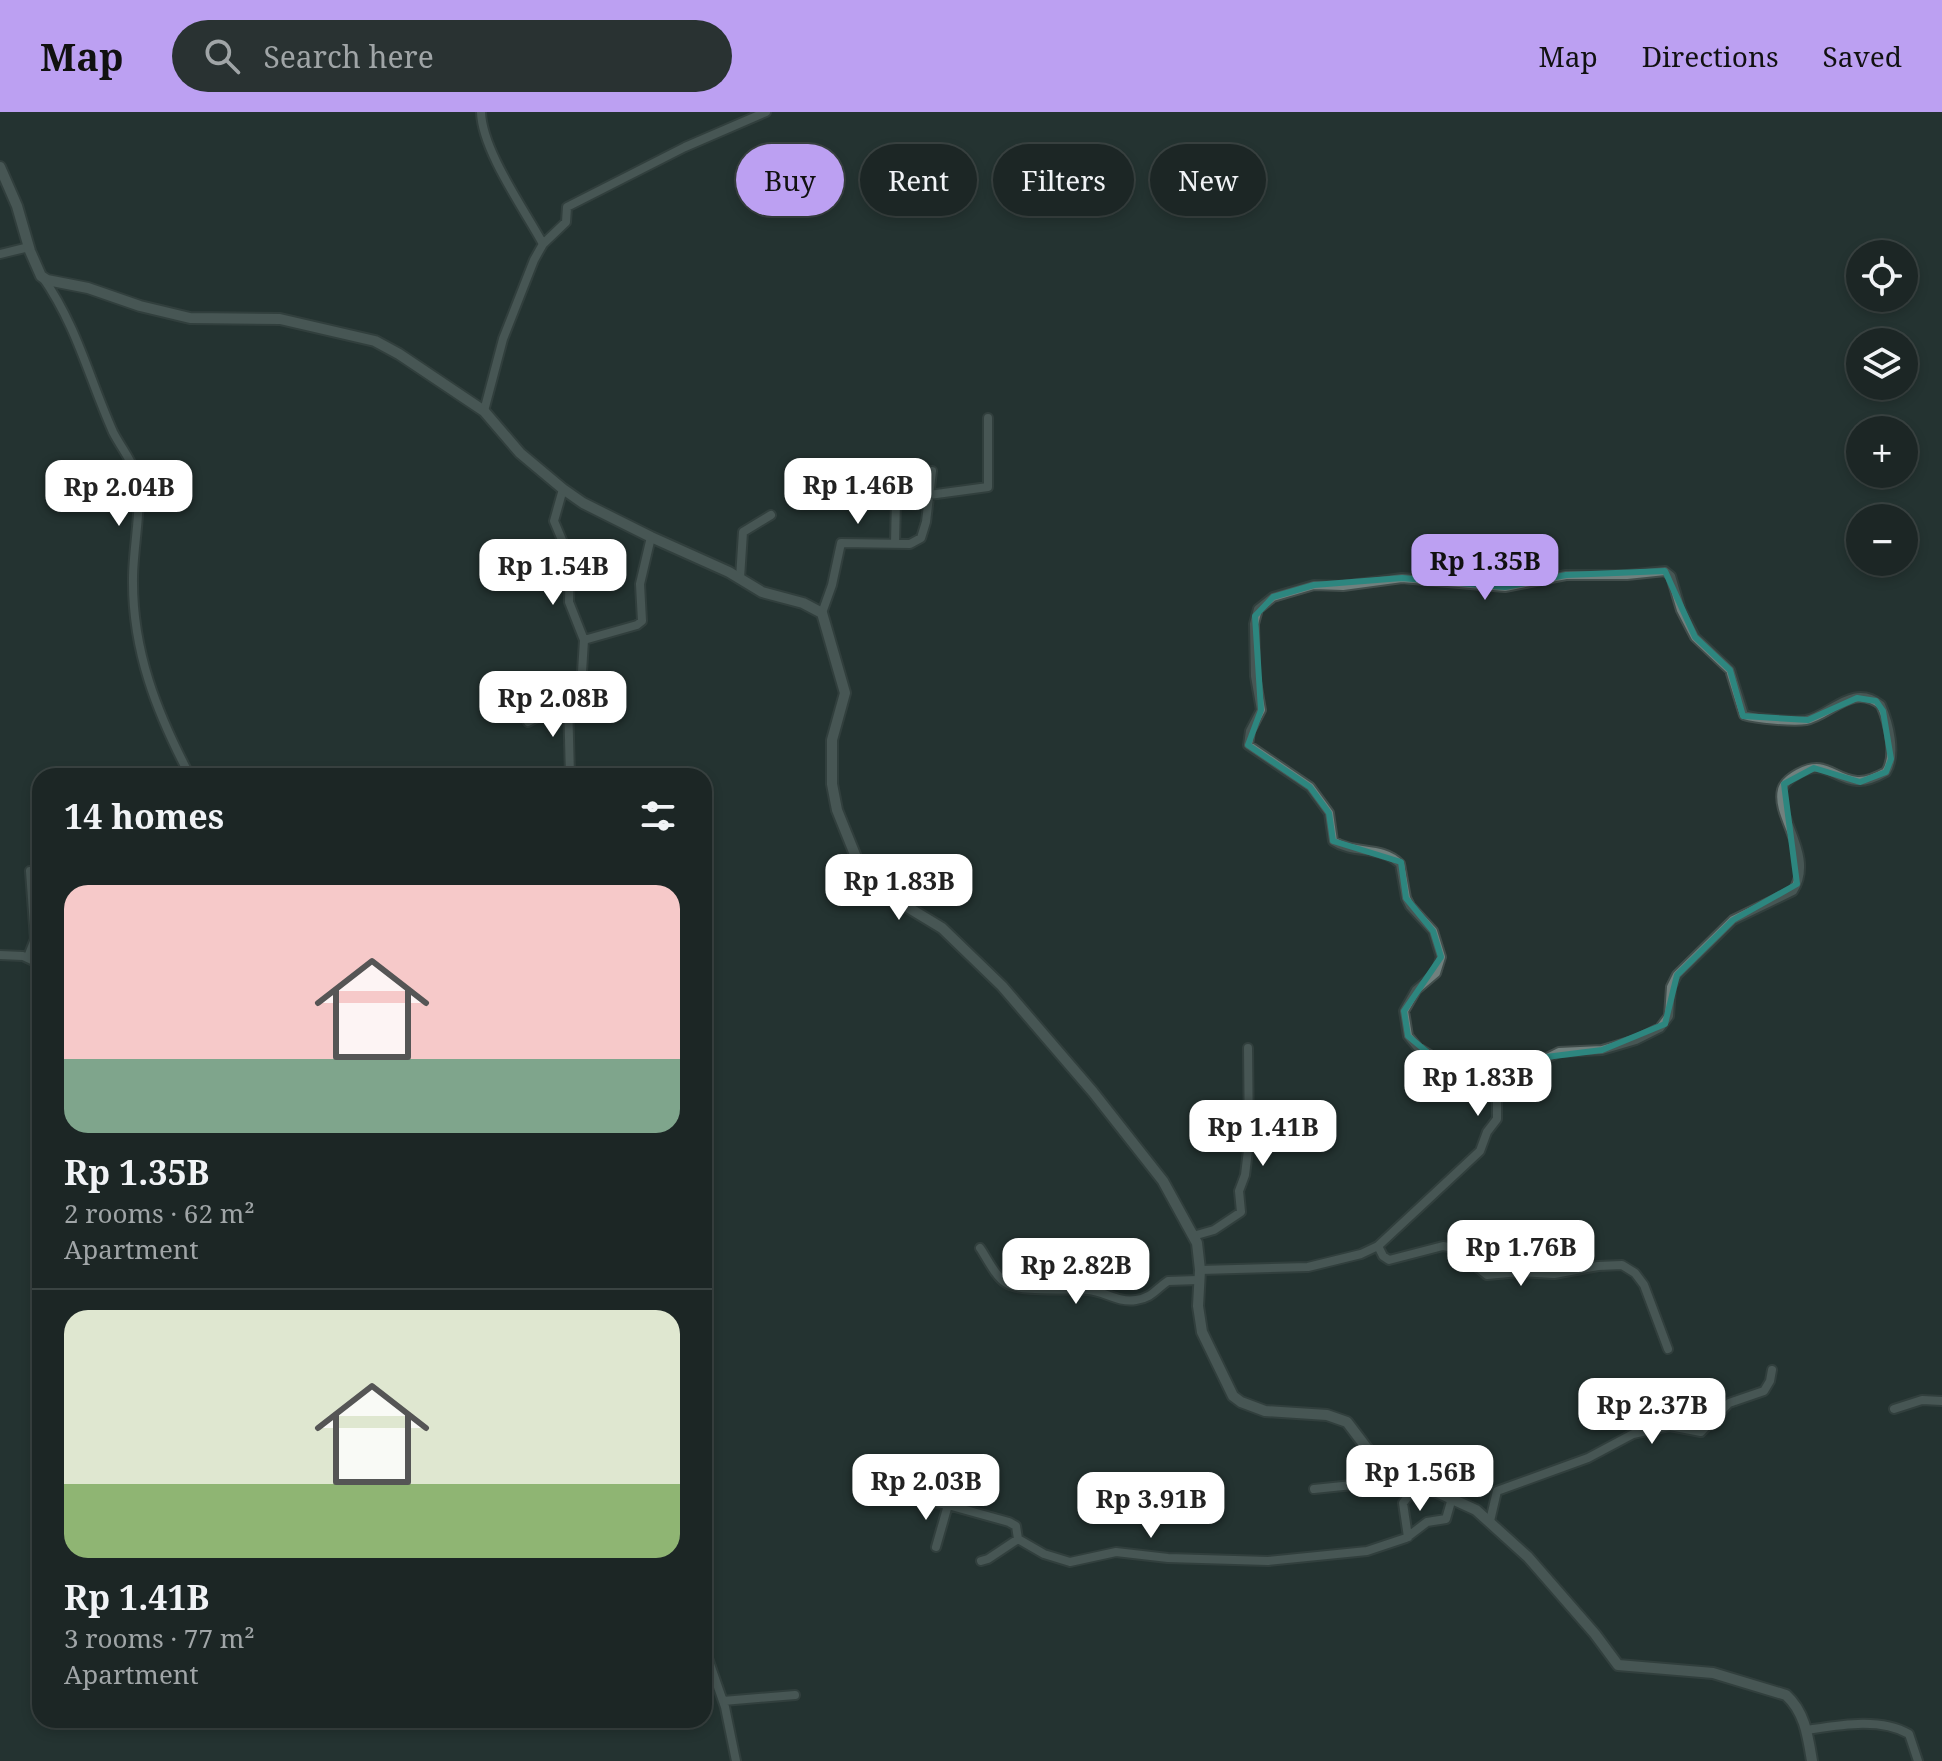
<!DOCTYPE html>
<html lang="en">
<head>
<meta charset="utf-8">
<style>
  body { margin:0; font-family:"Noto Serif",serif; background:#293232; color:#f1f3f6; height:100vh; display:flex; flex-direction:column; font-size:30px; white-space:nowrap }
  * { box-sizing:border-box; margin:0 }
  p { font-size:26px; color:#a0a5a7 }
  .icon { flex:none; width:44px; height:44px; fill:none; stroke:currentColor; stroke-width:2; stroke-linecap:round; stroke-linejoin:round }
  .map { position:relative; flex:1; overflow:hidden }
  .details { position:absolute; left:32px; top:656px; width:680px; height:960px; display:flex; flex-direction:column; background:#1c2625; border-radius:24px; box-shadow:0 4px 12px #0003,0 0 0 2px #3a4342 }
  .details>* { flex:none }
  .hud { position:absolute; left:736px; top:32px; width:760px; height:72px; display:flex; gap:16px }
  .fabs { position:absolute; left:1846px; top:128px; display:grid; gap:16px }
  .fabs a { display:grid; place-items:center; width:72px; height:72px; border-radius:50%; background:#1c2625; box-shadow:0 4px 12px #0003,0 0 0 2px #3a4342; font-size:40px }
  .price { position:absolute; translate:-50% -68px; padding:0 18px; border-radius:16px; background:#fff; color:#222; font-size:26px; line-height:52px; filter:drop-shadow(0 2px 4px #0008) }
  .price::after { content:''; position:absolute; left:50%; top:48px; width:24px; height:18px; margin-left:-12px; background:inherit; clip-path:polygon(0 0,100% 0,50% 100%) }
  .price.active { background:#bca0f2; color:#111 }
  ul { padding:0; list-style:none }
  li { display:grid; align-content:center; gap:16px; height:424px; padding:0 32px }
  li+li { border-top:2px solid #3a4342 }
  li span { display:grid; place-items:center; height:248px; border-radius:24px; color:#555 }
  li>.icon { margin-inline-start:auto }
  span .icon { width:144px; height:144px; fill:#fffc; stroke-width:1 }
  li b { font-size:34px }
  h2 { display:flex; justify-content:space-between; align-items:center; height:96px; padding:0 32px; font-size:34px }
  .chip { padding:0 28px; border-radius:36px; background:#1c2625; box-shadow:0 4px 12px #0003,0 0 0 2px #3a4342; font-size:28px; line-height:72px }
  .chip.active { background:#bca0f2; color:#111 }
  header { display:flex; align-items:center; gap:48px; box-sizing:border-box; height:112px; padding:0 40px; background:#bca0f2; color:#111 }
  header strong { font-size:38px }
  nav { display:flex; gap:44px; margin-inline-start:auto; font-size:28px }
  .search { width:560px; height:72px; background:#293232; display:flex; align-items:center; gap:20px; box-sizing:border-box; padding:0 28px; border-radius:44px; color:#a0a5a7; font-size:30px }
  .map>svg:first-child { display:block }
  .lines { fill:none; stroke-linecap:round; stroke-linejoin:round }
  .minor-casing { stroke:#424e4c; stroke-width:12 }
  .tertiary-casing { stroke:#424e4c; stroke-width:14 }
  .minor { stroke:#71807e; stroke-width:8 }
  .tertiary { stroke:#71807e; stroke-width:10 }
  .marked { fill:none; stroke:#2d867f; stroke-width:6; stroke-linejoin:round }
</style>
</head>
<body>
<header>
<strong>Map</strong>
<div class="search"><svg class="icon" aria-label="search" viewBox="0 0 24 24"><circle cx="10" cy="10" r="6"/><path d="M15 15l6 6"/></svg>Search here</div>
<nav><a>Map</a><a>Directions</a><a>Saved</a></nav>
</header>
<div class="map">
<svg width="1942" height="1649" viewBox="0 0 1942 1649">
  <rect width="100%" height="100%" fill="#253331"/>
  <g class="lines">
    <defs>
      <path id="minor" d="M481 0C482 38 524 97 543 132
        M0 142 29 135
        M42 164C78 216 88 264 113 320 121 336 134 350 137 369 142 396 133 437 133 466 132 539 157 601 190 664
        M484 299 503 227 534 148 543 132 566 110 567 95 685 35 766 0
        M895 432 896 386 900 380 908 379 929 383 988 375V306
        M740 466 743 420 771 403
        M822 501 832 473 841 431 910 432 921 426 926 410 932 359
        M584 528 637 513 642 509 640 472 651 425
        M568 589 570 664
        M528 610 568 589 582 560 584 528 569 490 570 447 554 409 563 377
        M0 843 23 844 40 852
        M28 845 35 827 30 759
        M1193 1124 1214 1118 1241 1100 1239 1079 1245 1063 1249 1030 1248 936
        M1378 1134 1383 1144 1389 1148 1443 1134 1454 1136 1487 1163 1519 1160 1554 1162 1598 1154 1622 1153 1635 1161 1644 1173 1668 1237
        M980 1136C987 1146 995 1164 1006 1171 1021 1181 1069 1176 1088 1178 1105 1179 1117 1191 1136 1188 1152 1186 1156 1177 1168 1169L1198 1168
        M1200 1158 1308 1155 1361 1142 1378 1134 1480 1039 1487 1020 1497 1007V980L1503 968 1559 940 1602 938 1636 928 1660 916 1669 904 1671 875 1677 863 1733 808 1793 779C1816 744 1775 705 1782 678 1784 670 1792 665 1799 661 1826 647 1833 667 1857 669 1867 670 1877 665 1886 660 1897 643 1889 611 1881 593 1853 570 1831 603 1806 608 1794 610 1756 607 1744 603L1730 558 1695 525 1681 498 1671 464 1665 459 1627 463H1566L1505 475 1402 466 1343 474 1314 473 1273 485 1258 497 1254 512 1255 564 1261 598 1250 619 1248 633 1310 675 1329 701 1333 729C1354 743 1381 733 1400 752L1406 786 1410 794 1433 819 1441 845 1436 861 1416 878 1404 899 1408 924 1418 936 1453 957 1470 976 1475 979 1497 980
        M1894 1297 1922 1288 1942 1289
        M1314 1377 1372 1371 1385 1354
        M869 1379 948 1393 1009 1410 1016 1414 1018 1427 1044 1442 1070 1450 1116 1440 1168 1446 1268 1449 1367 1439 1406 1426 1427 1410 1446 1407 1452 1386
        M1490 1409 1497 1379 1588 1346 1633 1322 1670 1314 1701 1320 1729 1291 1764 1279 1770 1269 1772 1258
        M1408 1425 1403 1391 1417 1373
        M936 1435 948 1393
        M981 1449 988 1447 1018 1427
        M704 1535 725 1595 736 1649
        M723 1589 795 1583
        M1807 1618C1839 1613 1880 1605 1909 1622L1918 1649"/>
      <path id="tertiary" d="M0 55 17 94 30 139 41 164 47 168 88 176 140 194 190 206 280 207 375 229 399 242 484 299 520 341 563 377 583 391 651 425 729 460 762 480 803 491 822 501 845 581 832 628V672L837 698 862 760 876 776 942 816 1002 874 1093 980 1163 1069 1197 1131 1200 1158 1198 1194 1202 1220 1233 1284 1241 1290 1265 1299 1327 1303 1347 1310 1369 1339 1393 1360 1476 1398 1528 1445 1595 1522 1618 1553 1713 1561 1786 1583C1805 1600 1808 1625 1812 1649"/>
    </defs>
    <!-- minor casing -->
    <use href="#minor" class="minor-casing"/>
    <!-- tertiary casing -->
    <use href="#tertiary" class="tertiary-casing"/>
    <!-- minor -->
    <use href="#minor" class="minor"/>
    <!-- tertiary -->
    <use href="#tertiary" class="tertiary"/>
  </g>
  <!-- marked area -->
  <path d="M0 0H1942V1649H0ZM1665 459 1695 525 1730 558 1743 604 1808 608 1857 586 1876 589 1883 599 1891 647 1886 660 1860 670 1814 656 1784 672 1797 772 1733 808 1677 863 1665 912 1602 938 1546 945 1498 971 1497 980 1470 976 1408 924 1404 899 1441 845 1433 819 1406 786 1401 750 1333 729 1329 701 1310 675 1248 633 1261 598 1255 504 1273 485 1314 473 1402 466 1505 475 1566 463Z" fill="#253331" fill-opacity=".55" fill-rule="evenodd"/>
  <path class="marked" d="M1665 459 1695 525 1730 558 1743 604 1808 608 1857 586 1876 589 1883 599 1891 647 1886 660 1860 670 1814 656 1784 672 1797 772 1733 808 1677 863 1665 912 1602 938 1546 945 1498 971 1497 980 1470 976 1408 924 1404 899 1441 845 1433 819 1406 786 1401 750 1333 729 1329 701 1310 675 1248 633 1261 598 1255 504 1273 485 1314 473 1402 466 1505 475 1566 463Z"/>
</svg>
<div class="fabs">
<a><svg class="icon" aria-label="locate" viewBox="0 0 24 24"><circle cx="12" cy="12" r="6"/><path d="M12 2v4M12 18v4M2 12h4M18 12h4"/></svg></a>
<a><svg class="icon" aria-label="layers" viewBox="0 0 24 24"><path d="M12 4l9 5-9 5-9-5zM3 14l9 5 9-5"/></svg></a>
<a>+</a>
<a>−</a>
</div>
<b class="price" style="left:858px;top:414px">Rp 1.46B</b>
<b class="price" style="left:119px;top:416px">Rp 2.04B</b>
<b class="price active" style="left:1485px;top:490px">Rp 1.35B</b>
<b class="price" style="left:553px;top:495px">Rp 1.54B</b>
<b class="price" style="left:553px;top:627px">Rp 2.08B</b>
<b class="price" style="left:899px;top:810px">Rp 1.83B</b>
<b class="price" style="left:1478px;top:1006px">Rp 1.83B</b>
<b class="price" style="left:1263px;top:1056px">Rp 1.41B</b>
<b class="price" style="left:1521px;top:1176px">Rp 1.76B</b>
<b class="price" style="left:1076px;top:1194px">Rp 2.82B</b>
<b class="price" style="left:1652px;top:1334px">Rp 2.37B</b>
<b class="price" style="left:1420px;top:1401px">Rp 1.56B</b>
<b class="price" style="left:926px;top:1410px">Rp 2.03B</b>
<b class="price" style="left:1151px;top:1428px">Rp 3.91B</b>
<div class="hud">
<a class="chip active">Buy</a>
<a class="chip">Rent</a>
<a class="chip">Filters</a>
<a class="chip">New</a>
</div>
<section class="details">
<h2>14 homes<svg class="icon" aria-label="filters" viewBox="0 0 24 24"><path d="M4 7h16M4 17h16"/><circle cx="9" cy="7" r="2"/><circle cx="15" cy="17" r="2"/></svg></h2>
<ul>
<li><span style="background:linear-gradient(#f6c9c9 70%,#7fa58c 0)"><svg class="icon" aria-label="home" viewBox="0 0 24 24"><path d="M3 11l9-7 9 7M6 9v11h12V9"/></svg></span><div><b>Rp 1.35B</b><p>2 rooms · 62 m²</p><p>Apartment</p></div></li>
<li><span style="background:linear-gradient(#dfe7d0 70%,#8fb573 0)"><svg class="icon" aria-label="home" viewBox="0 0 24 24"><path d="M3 11l9-7 9 7M6 9v11h12V9"/></svg></span><div><b>Rp 1.41B</b><p>3 rooms · 77 m²</p><p>Apartment</p></div></li>
</ul>
</section>
</div>
</body>
</html>
